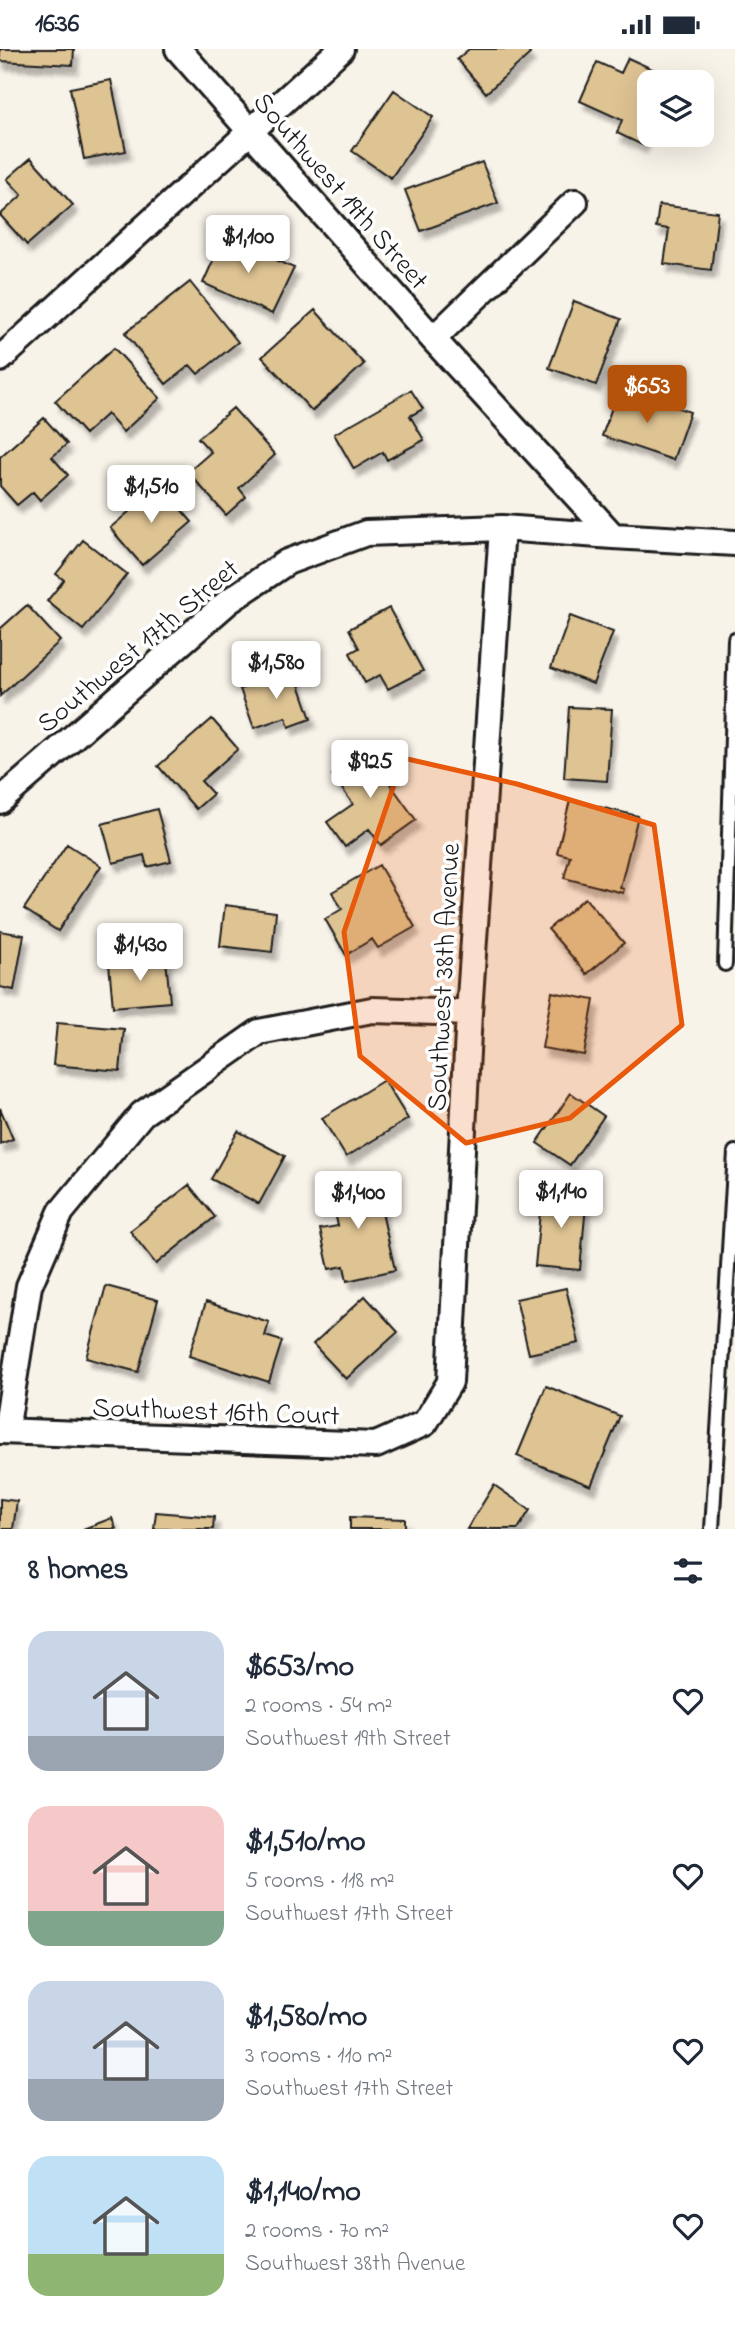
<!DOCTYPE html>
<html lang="en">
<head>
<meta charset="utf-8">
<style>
  body { margin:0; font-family:"Indie Flower",sans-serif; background:#f6f6f7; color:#1f2937; height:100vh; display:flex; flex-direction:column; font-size:26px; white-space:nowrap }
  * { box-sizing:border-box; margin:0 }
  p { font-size:23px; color:#747a83 }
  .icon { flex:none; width:38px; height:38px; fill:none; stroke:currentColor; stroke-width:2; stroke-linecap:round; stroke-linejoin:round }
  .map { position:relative; height:1480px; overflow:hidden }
  .sheet { display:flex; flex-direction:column; background:#fff; flex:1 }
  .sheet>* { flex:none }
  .buttons { position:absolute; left:637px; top:21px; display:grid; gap:14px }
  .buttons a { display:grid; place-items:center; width:77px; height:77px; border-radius:14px; background:#fff; box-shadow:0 7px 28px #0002; font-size:35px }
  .price { position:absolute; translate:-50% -60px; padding:0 16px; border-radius:7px; background:#fff; color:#222; font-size:23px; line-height:46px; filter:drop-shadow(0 2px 4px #0008) }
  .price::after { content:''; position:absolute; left:50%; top:42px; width:21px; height:16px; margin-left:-10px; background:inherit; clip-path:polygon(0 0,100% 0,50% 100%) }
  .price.on { background:#b45309; color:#fff }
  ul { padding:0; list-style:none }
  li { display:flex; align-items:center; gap:21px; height:175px; padding:0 28px }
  li span { display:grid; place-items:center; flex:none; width:196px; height:140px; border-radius:21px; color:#555 }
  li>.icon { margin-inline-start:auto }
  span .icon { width:84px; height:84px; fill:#fffc; stroke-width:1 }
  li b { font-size:30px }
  h2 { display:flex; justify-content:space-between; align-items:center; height:84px; padding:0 28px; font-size:30px }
  .status { display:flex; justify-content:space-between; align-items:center; height:49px; padding:0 35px; background:#fff; direction:ltr }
  .status svg { height:19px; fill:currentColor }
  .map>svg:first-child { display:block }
  .building { fill:#dec393; stroke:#1c1c1c; stroke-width:2; filter:url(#shadow) }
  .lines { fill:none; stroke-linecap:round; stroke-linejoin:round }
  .service-casing { stroke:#1c1c1c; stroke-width:18 }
  .minor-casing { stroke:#1c1c1c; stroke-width:30 }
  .service { stroke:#fff; stroke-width:12 }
  .minor { stroke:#fff; stroke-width:24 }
  .marked { fill:#e8590c; fill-opacity:0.2; stroke:#e8590c; stroke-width:5; stroke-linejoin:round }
  .labels { text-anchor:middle; stroke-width:7; stroke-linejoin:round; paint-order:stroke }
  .street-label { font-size:28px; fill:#1c1c1c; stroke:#fff }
</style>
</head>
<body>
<div class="status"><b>16:36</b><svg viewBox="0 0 49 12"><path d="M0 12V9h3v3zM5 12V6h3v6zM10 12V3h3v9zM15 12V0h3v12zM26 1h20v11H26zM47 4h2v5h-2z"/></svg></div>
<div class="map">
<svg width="735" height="1480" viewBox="0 0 735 1480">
  <defs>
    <filter id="shadow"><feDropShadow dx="4.5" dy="8" stdDeviation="2" flood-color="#0004"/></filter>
  </defs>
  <rect width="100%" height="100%" fill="#f8f3e9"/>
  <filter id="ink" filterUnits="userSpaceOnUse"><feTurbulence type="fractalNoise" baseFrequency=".0143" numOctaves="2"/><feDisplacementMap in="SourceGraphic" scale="14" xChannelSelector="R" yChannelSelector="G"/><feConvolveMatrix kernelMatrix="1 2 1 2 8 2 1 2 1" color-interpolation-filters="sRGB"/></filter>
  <g filter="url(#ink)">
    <!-- building -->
    <path class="building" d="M0 0H74L73 16 0 12Z
      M469 0H526L530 5 486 44 457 10Z
      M628 9 672 29 670 33H649V80L642 96 617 84 622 71 580 52 597 13 621 24Z
      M111 31 126 102 84 110 70 39Z
      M394 41 433 68 391 129 352 102Z
      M31 109 73 156 27 196 0 166 22 146 7 130Z
      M482 113 498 154 421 182 405 141Z
      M659 156 718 163 711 221 664 215 669 180 656 178Z
      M224 187 294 219 272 265 203 234Z
      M190 233 238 293 198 325 190 316 166 335 125 284Z
      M574 252 621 270 596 336 549 319Z
      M315 261 364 315 312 362 262 308Z
      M114 299 160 349 123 383 107 365 85 385 55 352Z
      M411 341 423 360 410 367 424 391 387 411 383 403 354 420 334 385Z
      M617 344 646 354 648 348 690 363 673 411 602 387Z
      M233 359 275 406 239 439 246 448 226 466 188 423 211 403 198 389Z
      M44 369 67 395 52 408 68 426 40 451 33 443 17 456 0 437V408Z
      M160 436 192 473 142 516 110 479Z
      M83 491 127 525 83 581 47 552 64 531 56 525Z
      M27 556 60 592 0 647V580Z
      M389 559 423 622 388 640 380 626 365 634 350 604 359 599 349 580Z
      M570 567 613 583 593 635 551 619Z
      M294 621 311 670 289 678 286 668 254 679 240 640Z
      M569 658 612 660 607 732 564 729Z
      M212 670 238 700 201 732 213 745 196 760 158 717Z
      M374 696 396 725 388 732 416 771 381 796 369 780 345 798 327 773 353 755 332 726Z
      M570 751 638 767 620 839 624 840 623 844 564 829 570 807 557 804Z
      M157 760 171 812 147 818 144 806 113 814 102 775Z
      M67 795 101 817 58 882 24 860Z
      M379 816 415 878 378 899 372 890 346 906 325 870 342 860 332 843Z
      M585 849 624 894 587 925 548 880Z
      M225 856 276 863 272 903 220 897Z
      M0 882 24 886 14 941 0 938Z
      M166 910 170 953 113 958 109 915Z
      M552 943 594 951 584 1006 542 999Z
      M57 974 124 980 120 1022 53 1016Z
      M384 1031 408 1070 346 1108 322 1069Z
      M571 1044 604 1067 570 1116 537 1094Z
      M0 1059 13 1090 0 1095Z
      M238 1082 285 1107 259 1155 211 1130Z
      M374 1128 395 1221 347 1232 344 1217 329 1220 320 1180 338 1177 329 1137Z
      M189 1136 215 1168 156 1215 130 1182Z
      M542 1141 587 1145 580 1221 535 1217Z
      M106 1237 158 1251 138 1323 86 1309Z
      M566 1239 579 1294 529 1305 516 1250Z
      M365 1247 398 1283 346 1330 313 1295Z
      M206 1253 269 1273 265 1287 282 1292 269 1333 189 1307Z
      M546 1337 620 1367 591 1437 517 1407Z
      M494 1436 530 1461 518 1480H467Z
      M0 1450 17 1452 13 1480H0Z
      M156 1463 214 1468 213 1480H154Z
      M350 1468 405 1470V1480H350Z
      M112 1469 116 1480H83Z"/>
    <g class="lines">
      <defs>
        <path id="service" d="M725 915 735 590
          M712 1480 735 1103"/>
        <path id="minor" d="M178 0 433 290 613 487 735 494
          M433 290 575 153
          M0 310 341 0
          M0 752 229 552 287 513 366 484 502 479 613 487
          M0 1382 376 1396 425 1374 450 1333 469 964 502 479
          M6 1382 29 1237 61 1163 142 1065 259 983 372 961 469 964"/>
      </defs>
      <!-- service casing -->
      <use href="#service" class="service-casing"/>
      <!-- minor casing -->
      <use href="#minor" class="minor-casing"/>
      <!-- service -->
      <use href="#service" class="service"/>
      <!-- minor -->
      <use href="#minor" class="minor"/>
    </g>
  </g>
  <!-- marked area -->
  <path class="marked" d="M403 709 517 735 654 776 682 976 570 1069 466 1094 360 1007 344 883Z"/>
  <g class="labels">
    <!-- street labels -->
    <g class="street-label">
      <text transform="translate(342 141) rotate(49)" y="10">Southwest 19th Street</text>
      <text transform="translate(137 596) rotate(-40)" y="10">Southwest 17th Street</text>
      <text transform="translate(442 928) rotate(-87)" y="10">Southwest 38th Avenue</text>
      <text transform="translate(216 1361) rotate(2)" y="10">Southwest 16th Court</text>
    </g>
  </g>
</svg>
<div class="buttons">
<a><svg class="icon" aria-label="layers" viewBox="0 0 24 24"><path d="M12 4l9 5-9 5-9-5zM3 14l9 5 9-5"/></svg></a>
</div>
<b class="price" style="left:248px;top:226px">$1,100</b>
<b class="price on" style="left:647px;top:376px">$653</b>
<b class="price" style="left:151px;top:476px">$1,510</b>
<b class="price" style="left:276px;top:652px">$1,580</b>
<b class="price" style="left:370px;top:751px">$925</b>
<b class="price" style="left:140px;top:934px">$1,430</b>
<b class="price" style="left:561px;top:1181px">$1,140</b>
<b class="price" style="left:358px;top:1182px">$1,400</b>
</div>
<section class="sheet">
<h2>8 homes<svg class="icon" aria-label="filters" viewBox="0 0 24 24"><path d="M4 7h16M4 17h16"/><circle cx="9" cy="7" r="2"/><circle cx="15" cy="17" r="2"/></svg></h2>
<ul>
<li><span style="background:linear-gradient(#c9d6e8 75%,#9aa5b1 0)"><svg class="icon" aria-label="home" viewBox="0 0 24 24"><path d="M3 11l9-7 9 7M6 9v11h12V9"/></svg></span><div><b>$653/mo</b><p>2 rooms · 54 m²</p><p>Southwest 19th Street</p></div><svg class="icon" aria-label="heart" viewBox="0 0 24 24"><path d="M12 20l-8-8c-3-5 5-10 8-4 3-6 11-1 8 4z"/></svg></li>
<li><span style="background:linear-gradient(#f6c9c9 75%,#7fa58c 0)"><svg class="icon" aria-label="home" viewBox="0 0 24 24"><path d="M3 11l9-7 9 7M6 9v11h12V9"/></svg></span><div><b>$1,510/mo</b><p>5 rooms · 118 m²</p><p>Southwest 17th Street</p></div><svg class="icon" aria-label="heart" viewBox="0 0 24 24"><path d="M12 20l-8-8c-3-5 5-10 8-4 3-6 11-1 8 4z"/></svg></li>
<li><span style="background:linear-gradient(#c9d6e8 70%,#9aa5b1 0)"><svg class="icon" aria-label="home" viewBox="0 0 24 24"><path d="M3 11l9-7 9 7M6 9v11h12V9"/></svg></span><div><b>$1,580/mo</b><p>3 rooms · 110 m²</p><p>Southwest 17th Street</p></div><svg class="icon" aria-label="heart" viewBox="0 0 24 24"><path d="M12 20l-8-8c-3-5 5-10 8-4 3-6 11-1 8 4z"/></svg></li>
<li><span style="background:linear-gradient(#bfe0f5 70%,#8fb573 0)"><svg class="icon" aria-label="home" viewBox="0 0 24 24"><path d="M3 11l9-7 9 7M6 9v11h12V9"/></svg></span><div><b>$1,140/mo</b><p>2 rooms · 70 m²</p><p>Southwest 38th Avenue</p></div><svg class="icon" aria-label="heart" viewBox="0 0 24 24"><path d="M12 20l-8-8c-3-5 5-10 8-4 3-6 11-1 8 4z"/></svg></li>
</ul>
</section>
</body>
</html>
